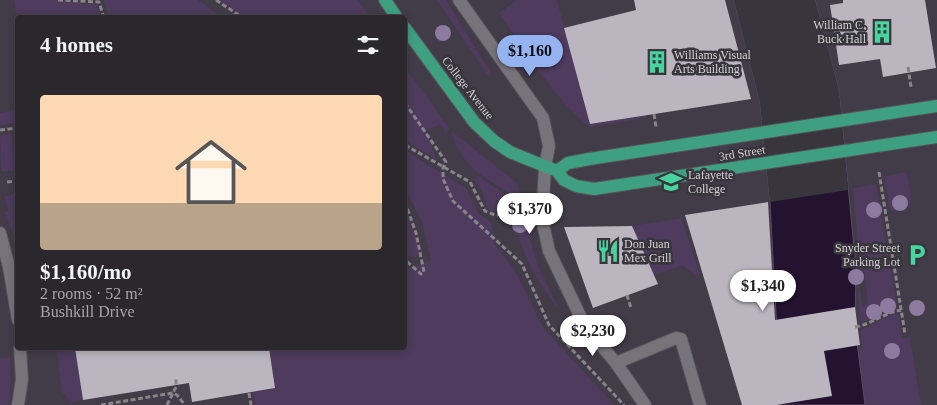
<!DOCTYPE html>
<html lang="en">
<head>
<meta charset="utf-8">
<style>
  body { margin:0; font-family:Georgia,serif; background:#363439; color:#f1f3f6; height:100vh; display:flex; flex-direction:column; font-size:19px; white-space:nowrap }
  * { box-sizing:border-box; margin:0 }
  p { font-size:16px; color:#a5a6aa }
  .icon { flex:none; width:28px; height:28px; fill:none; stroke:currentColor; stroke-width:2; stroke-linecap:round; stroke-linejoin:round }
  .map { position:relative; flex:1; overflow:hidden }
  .details { position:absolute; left:15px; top:15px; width:392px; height:335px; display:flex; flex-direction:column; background:#2a282d; border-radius:5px; box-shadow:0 2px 8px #0003,0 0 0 1px #464449 }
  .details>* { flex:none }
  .price { position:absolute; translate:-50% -42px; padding:0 11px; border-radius:18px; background:#fff; color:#222; font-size:16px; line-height:32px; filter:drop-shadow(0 1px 2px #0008) }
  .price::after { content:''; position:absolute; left:50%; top:30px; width:15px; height:11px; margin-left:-8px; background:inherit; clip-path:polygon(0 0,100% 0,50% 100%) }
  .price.active { background:#95b2f1; color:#111 }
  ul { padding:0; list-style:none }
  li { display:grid; align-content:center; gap:10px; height:265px; padding:0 25px }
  li span { display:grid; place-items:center; height:155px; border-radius:5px; color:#555 }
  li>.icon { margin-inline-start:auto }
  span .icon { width:90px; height:90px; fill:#fffc; stroke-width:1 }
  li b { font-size:21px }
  h2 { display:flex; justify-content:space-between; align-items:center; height:60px; padding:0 25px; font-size:21px }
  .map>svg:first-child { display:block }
  .built { fill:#423b48; fill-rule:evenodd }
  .green { fill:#4e3b5d }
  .water { fill:#241231; stroke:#584b62 }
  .pier { fill:#38353c }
  .building { fill:#bab5be }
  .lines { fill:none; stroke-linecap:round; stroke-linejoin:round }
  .lane-casing { stroke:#565258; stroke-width:14 }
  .street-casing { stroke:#565258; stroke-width:14 }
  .secondary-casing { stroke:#565258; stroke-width:14 }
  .primary-casing { stroke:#565258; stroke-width:14 }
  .path { stroke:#87848a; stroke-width:3; stroke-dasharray:5 2.5; stroke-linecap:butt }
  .lane { stroke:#77737b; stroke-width:12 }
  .street { stroke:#77737b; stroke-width:12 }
  .secondary { stroke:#77737b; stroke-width:12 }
  .primary { stroke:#3e9f81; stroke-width:12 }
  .path-bridge { stroke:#87848a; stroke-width:3; stroke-dasharray:5 2.5; stroke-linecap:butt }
  .tree { fill:#8d7a9f }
  .labels { text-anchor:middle; stroke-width:5; stroke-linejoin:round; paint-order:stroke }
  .poi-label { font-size:12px; fill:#d3d0d5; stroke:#38353c; text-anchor:start }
  .street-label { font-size:12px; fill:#d3d0d5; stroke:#38353c }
</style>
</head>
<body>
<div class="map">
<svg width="937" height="405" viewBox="0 0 937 405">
  <rect width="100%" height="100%" fill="#38353c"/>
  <!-- built -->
  <path class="built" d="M0 0H937V405H0ZM18 18H405V348H18Z"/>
  <!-- green -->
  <path class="green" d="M14 0H53L97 5 100 17 18 18 17 20Z
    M104 0H198L222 17H109Z
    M220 0H358L370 17H243Z
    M437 0H446L491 73 489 77Z
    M517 0H557L590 124 645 115V118L590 127C552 97 527 53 499 13Z
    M405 67 450 129 446 134 441 124 426 131 437 160 405 140Z
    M17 110V123L0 125V113Z
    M452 131 517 183 523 209 514 208 510 194C500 186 487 180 478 173 468 166 452 144 452 131Z
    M11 134 15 167 13 171H1L0 136Z
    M405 150 467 189 478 213 491 222 494 243 515 270 542 326 614 405H255L253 392 275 388 269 348H405V267L413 268 431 260 422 221 405 190Z
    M907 172 912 201 907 208 890 211 884 176Z
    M477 175 507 196V211C484 213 489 212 483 194 481 189 477 184 474 180Z
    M876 184 897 307C880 310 873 320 859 323L858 289H860L863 307 868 305 864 268 860 267 853 188Z
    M17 193H18L17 247 5 212 9 211 4 197Z
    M405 209 413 225 420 254 410 258 405 252Z
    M681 218 700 274 696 275 682 265 654 276 632 226Z
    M516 221 525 222 538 266 560 311C540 286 520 254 516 221Z
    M898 314 902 338 910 337 921 405H865L858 349 862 348 860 331 889 316Z
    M56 348H75L83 400 71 402 62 392Z
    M10 357V400L9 405H0V358Z"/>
  <!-- water -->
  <path class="water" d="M734 0H815L839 91 856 269 855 327 865 405H781L770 202 760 102Z"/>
  <!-- pier -->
  <path class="pier" d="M734 0H815L839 91 848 190 770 202 760 102Z"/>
  <!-- building -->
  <path class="building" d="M634 0H725L751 99 590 124 564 28 636 10Z
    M843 0H925L936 68 883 77 880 59 839 65 830 5 843 3Z
    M768 202 775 320 855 307 860 345 824 351 832 396 776 405H742L685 215Z
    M632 226 658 284 593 308 564 227Z
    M75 348H269L275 388 192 402 189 383 83 400Z"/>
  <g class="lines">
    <defs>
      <path id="lane" d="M616 363 676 338 681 339 700 405"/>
      <path id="street" d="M545 167 542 219 549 251 585 326 616 363 645 405
        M0 233 9 267 18 320
        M18 405 22 379 20 348"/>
      <path id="secondary" d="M459 0 543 118 549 146 545 167"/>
      <path id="primary" d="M385 0 397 18
        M405 28 474 122 494 141 510 152 557 171 564 180 576 186 594 189 937 137
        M557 171 568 163 589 159 937 106"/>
    </defs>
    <!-- lane casing -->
    <use href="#lane" class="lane-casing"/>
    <!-- street casing -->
    <use href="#street" class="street-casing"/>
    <!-- secondary casing -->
    <use href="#secondary" class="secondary-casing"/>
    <!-- primary casing -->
    <use href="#primary" class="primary-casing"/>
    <!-- path -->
    <path class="path" d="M58 0 99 2 104 18
      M216 0 243 18
      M223 18 238 14
      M908 67 911 87
      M654 114 656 127
      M16 128 18 138
      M0 130 18 128
      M405 145 470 182 485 211 495 215H524
      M879 172 905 334
      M7 182 18 181
      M405 202 416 233 424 272 421 274 405 260
      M627 295 631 308
      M855 327C872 324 884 313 901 310
      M249 393 251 405
      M101 405 173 393 177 395 185 405
      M167 405 176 387V377"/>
    <!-- lane -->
    <use href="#lane" class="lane"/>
    <!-- street -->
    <use href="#street" class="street"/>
    <!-- secondary -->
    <use href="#secondary" class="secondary"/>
    <!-- primary -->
    <use href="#primary" class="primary"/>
    <!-- path-bridge -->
    <path class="path-bridge" d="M405 103 446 162 443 168V179L453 201 522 264 549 325 624 405"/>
  </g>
  <!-- trees -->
  <g class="tree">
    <circle cx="443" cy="33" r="8"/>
    <circle cx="900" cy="203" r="8"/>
    <circle cx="874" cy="210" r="8"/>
    <circle cx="520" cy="225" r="8"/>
    <circle cx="856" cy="277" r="8"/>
    <circle cx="888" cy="306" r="8"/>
    <circle cx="917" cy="308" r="8"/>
    <circle cx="874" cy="312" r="8"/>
    <circle cx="892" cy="351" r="8"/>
  </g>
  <!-- icons -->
  <defs>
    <symbol id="building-bare" viewBox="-9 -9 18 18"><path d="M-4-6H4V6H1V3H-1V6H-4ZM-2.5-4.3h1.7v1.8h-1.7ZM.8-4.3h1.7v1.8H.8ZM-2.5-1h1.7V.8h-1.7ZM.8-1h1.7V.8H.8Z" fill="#48d49d" stroke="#38353c" stroke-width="2.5" paint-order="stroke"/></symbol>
    <symbol id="university-bare" viewBox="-9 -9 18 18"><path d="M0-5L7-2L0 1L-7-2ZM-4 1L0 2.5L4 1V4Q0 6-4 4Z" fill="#48d49d" stroke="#38353c" stroke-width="2.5" paint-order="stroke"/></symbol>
    <symbol id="restaurant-bare" viewBox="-9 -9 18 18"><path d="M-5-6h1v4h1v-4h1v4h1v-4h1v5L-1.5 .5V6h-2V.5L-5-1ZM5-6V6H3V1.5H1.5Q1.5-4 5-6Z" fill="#48d49d" stroke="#38353c" stroke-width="2.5" paint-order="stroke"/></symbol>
    <symbol id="parking-bare" viewBox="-9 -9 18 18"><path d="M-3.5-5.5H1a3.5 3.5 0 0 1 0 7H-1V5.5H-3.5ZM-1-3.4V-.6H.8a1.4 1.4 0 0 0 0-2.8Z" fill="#48d49d" stroke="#38353c" stroke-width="2.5" paint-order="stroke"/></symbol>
  </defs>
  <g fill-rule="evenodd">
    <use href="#building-bare" x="866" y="16" width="32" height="32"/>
    <use href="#building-bare" x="641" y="46" width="32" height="32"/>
    <use href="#university-bare" x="655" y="166" width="32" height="32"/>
    <use href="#restaurant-bare" x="592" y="235" width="32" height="32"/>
    <use href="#parking-bare" x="901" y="239" width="32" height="32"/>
  </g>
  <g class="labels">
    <!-- poi labels -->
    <g class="poi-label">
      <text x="866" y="29" text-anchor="end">William C.<tspan x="866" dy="14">Buck Hall</tspan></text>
      <text x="674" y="59">Williams Visual<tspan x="674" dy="14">Arts Building</tspan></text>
      <text x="688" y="179">Lafayette<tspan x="688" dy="14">College</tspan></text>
      <text x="624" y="248">Don Juan<tspan x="624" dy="14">Mex Grill</tspan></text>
      <text x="900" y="252" text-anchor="end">Snyder Street<tspan x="900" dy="14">Parking Lot</tspan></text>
    </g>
    <!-- street labels -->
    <g class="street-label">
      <text transform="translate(468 88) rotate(52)" y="4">College Avenue</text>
      <text transform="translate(742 153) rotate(-9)" y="4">3rd Street</text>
    </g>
  </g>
</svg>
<b class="price active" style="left:530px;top:77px">$1,160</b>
<b class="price" style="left:530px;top:235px">$1,370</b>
<b class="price" style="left:763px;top:312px">$1,340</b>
<b class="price" style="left:593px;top:357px">$2,230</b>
<section class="details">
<h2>4 homes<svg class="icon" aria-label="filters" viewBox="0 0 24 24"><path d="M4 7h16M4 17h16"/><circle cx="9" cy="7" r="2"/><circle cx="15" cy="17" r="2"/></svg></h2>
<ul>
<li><span style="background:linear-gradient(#ffd9b3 70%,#b9a48a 0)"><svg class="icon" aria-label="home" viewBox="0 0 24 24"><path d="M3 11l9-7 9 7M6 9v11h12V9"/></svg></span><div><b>$1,160/mo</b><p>2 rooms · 52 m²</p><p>Bushkill Drive</p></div></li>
</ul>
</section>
</div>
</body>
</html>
